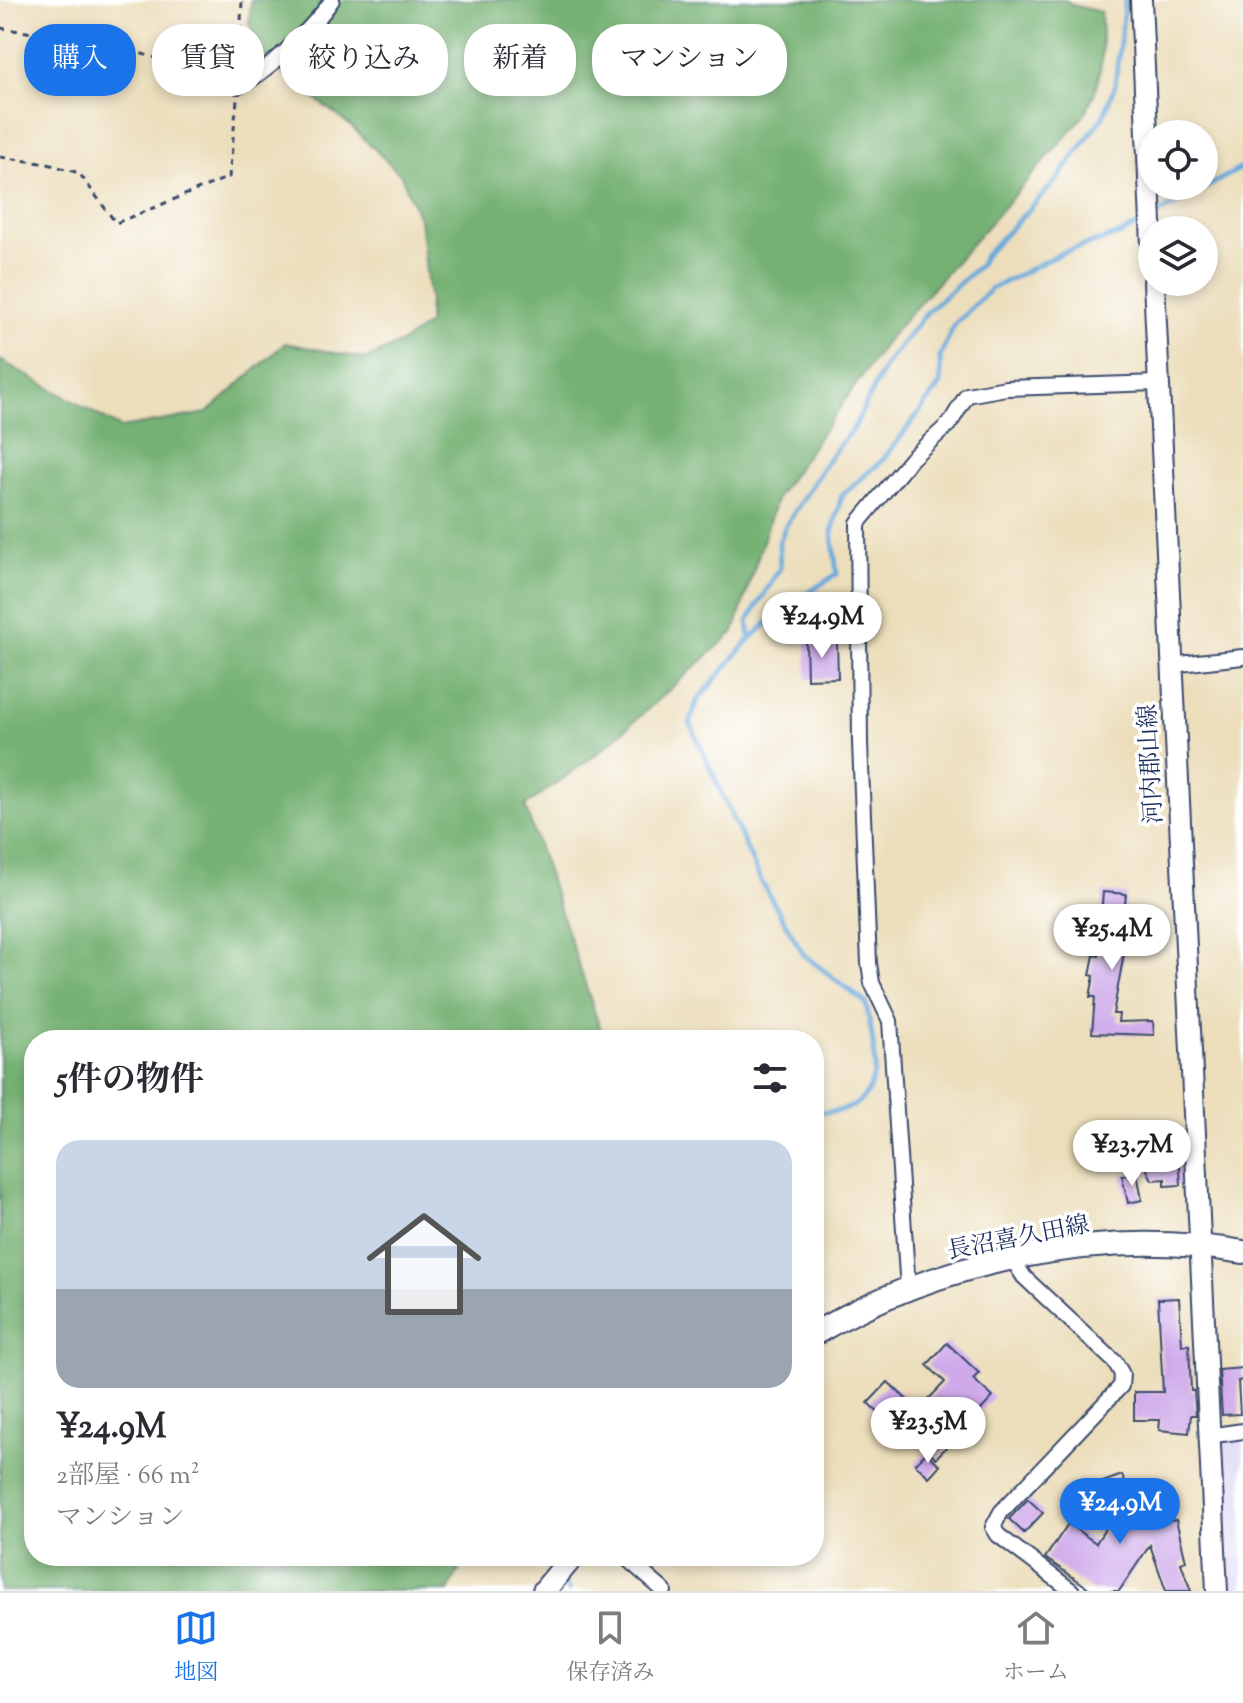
<!DOCTYPE html>
<html lang="ja">
<head>
<meta charset="utf-8">
<style>
  body { margin:0; font-family:"Sorts Mill Goudy","Noto Serif JP",serif; background:#f2f2f3; color:#2b2b33; height:100vh; display:flex; flex-direction:column; font-size:30px; white-space:nowrap }
  * { box-sizing:border-box; margin:0 }
  p { font-size:26px; color:#7c7c81 }
  .icon { flex:none; width:44px; height:44px; fill:none; stroke:currentColor; stroke-width:2; stroke-linecap:round; stroke-linejoin:round }
  .map { position:relative; flex:1; overflow:hidden }
  .drawer { position:absolute; left:24px; top:1030px; width:800px; height:536px; display:flex; flex-direction:column; background:#fff; border-radius:32px; box-shadow:0 4px 12px #0003 }
  .drawer>* { flex:none }
  .top-card { position:absolute; left:24px; top:24px; width:800px; height:72px; display:flex; gap:16px }
  .buttons { position:absolute; left:1138px; top:120px; display:grid; gap:16px }
  .buttons a { display:grid; place-items:center; width:80px; height:80px; border-radius:50%; background:#fff; box-shadow:0 4px 12px #0003; font-size:40px }
  .price { position:absolute; translate:-50% -68px; padding:0 18px; border-radius:28px; background:#fff; color:#222; font-size:26px; line-height:52px; filter:drop-shadow(0 2px 4px #0008) }
  .price::after { content:''; position:absolute; left:50%; top:48px; width:24px; height:18px; margin-left:-12px; background:inherit; clip-path:polygon(0 0,100% 0,50% 100%) }
  .price.selected { background:#1a73e8; color:#fff }
  ul { padding:0; list-style:none }
  li { display:grid; align-content:center; gap:16px; height:424px; padding:0 32px }
  li+li { border-top:2px solid #e1e1e2 }
  li span { display:grid; place-items:center; height:248px; border-radius:24px; color:#555 }
  li>.icon { margin-inline-start:auto }
  span .icon { width:144px; height:144px; fill:#fffc; stroke-width:1 }
  li b { font-size:34px }
  h2 { display:flex; justify-content:space-between; align-items:center; height:96px; padding:0 32px; font-size:34px }
  .pill { padding:0 28px; border-radius:32px; background:#fff; box-shadow:0 4px 12px #0003; font-size:28px; line-height:72px }
  .pill.selected { background:#1a73e8; color:#fff }
  .menu { display:flex; justify-content:space-around; align-items:center; height:112px; border-top:2px solid #e1e1e2; background:#fff; font-size:22px; color:#7c7c81 }
  .menu a { display:grid; justify-items:center; gap:4px }
  .menu .selected { color:#1a73e8 }
  .map>svg:first-child { display:block }
  .built { fill:#ded5f5 }
  .forest { fill:#74b172; stroke:#487068; stroke-width:2 }
  .lines { fill:none; stroke-linecap:round; stroke-linejoin:round }
  .stream { stroke:#66a8da; stroke-width:5 }
  .building { fill:#cfaaeb }
  .street-casing { stroke:#3a496c; stroke-width:18 }
  .secondary-casing { stroke:#3a496c; stroke-width:24 }
  .primary-casing { stroke:#3a496c; stroke-width:26 }
  .path { stroke:#3a496c; stroke-width:3; stroke-dasharray:6 6; stroke-linecap:butt }
  .street { stroke:#fff; stroke-width:14 }
  .secondary { stroke:#fff; stroke-width:20 }
  .primary { stroke:#fff; stroke-width:22 }
  .labels { text-anchor:middle; stroke-width:7; stroke-linejoin:round; paint-order:stroke }
  .street-label { font-size:24px; fill:#1b2f5e; stroke:#fff }
</style>
</head>
<body>
<div class="map">
<svg width="1243" height="1591" viewBox="0 0 1243 1591">
  <rect width="100%" height="100%" fill="#fff"/>
  <filter id="ink" filterUnits="userSpaceOnUse"><feTurbulence type="fractalNoise" baseFrequency=".0125" numOctaves="2"/><feDisplacementMap in="SourceGraphic" scale="16" xChannelSelector="R" yChannelSelector="G"/><feConvolveMatrix kernelMatrix="1 2 1 2 8 2 1 2 1" color-interpolation-filters="sRGB"/></filter>
  <filter id="wash" filterUnits="userSpaceOnUse"><feTurbulence type="fractalNoise" baseFrequency=".006" numOctaves="4" result="noise"/><feDisplacementMap in="SourceGraphic" scale="32" xChannelSelector="R" yChannelSelector="G"/><feGaussianBlur stdDeviation="1.8" result="paint"/><feColorMatrix in="noise" values="0 0 0 0 0 0 0 0 0 0 0 0 0 0 0 0 0 1.4 0 .05"/><feComposite in="paint" operator="in"/></filter>
  <g filter="url(#wash)">
    <rect width="100%" height="100%" fill="#ecdebb"/>
    <!-- built -->
    <path class="built" d="M1243 1432V1591H1232L1223 1438Z"/>
    <!-- forest -->
    <path class="forest" d="M251 0H1066L1072 5 1101 12C1103 52 1104 84 1082 118L888 339 777 497 734 632 602 750 525 806 604 1040H34V1556H456L459 1570 449 1591H0V360L121 428 207 413 285 343 366 359 401 343 428 324 429 297 420 220 401 175 351 126 266 61 249 22Z"/>
    <g class="lines">
      <!-- stream -->
      <path class="stream" d="M1156 215 1243 167
        M750 638 748 621 780 568 779 543 785 527 829 458 854 428 885 365 928 311 980 265 984 256 1057 180 1104 115 1115 84 1125 0
        M814 1113C825 1112 841 1112 851 1107 889 1087 871 1035 866 1003L804 955 762 883 690 723 697 701 750 639 784 608 837 574 832 532 842 495 883 460 941 384 940 357 954 325 991 289 1061 253 1121 234 1144 222
        M548 1556 554 1566
        M561 1578 569 1591"/>
    </g>
    <g id="blocks">
      <!-- building -->
      <path class="building" d="M837 640 838 678 807 679 806 641Z
        M1103 892 1126 894 1121 941 1126 942 1113 1014H1119L1118 1022 1153 1021 1154 1035 1092 1033 1095 997H1090L1094 976 1090 975 1094 955 1099 956 1104 929 1100 928Z
        M1146 1124 1150 1133 1154 1131 1166 1156 1179 1155 1181 1185 1165 1186V1179L1152 1180 1129 1132Z
        M1137 1173 1142 1200 1128 1203 1122 1176Z
        M1179 1298 1182 1345H1189L1191 1391H1194L1196 1415H1191L1189 1433 1159 1430 1160 1420H1134V1392H1163L1158 1299Z
        M947 1343 979 1373 973 1379 993 1397 936 1458 906 1430 902 1435 868 1403 888 1382 918 1410 945 1382 927 1365Z
        M1243 1368V1380L1238 1381 1240 1414 1222 1415 1219 1370Z
        M926 1453 940 1465 929 1477 915 1464Z
        M1122 1475 1143 1526 1176 1520 1186 1561 1181 1563 1191 1591H1166L1150 1545 1119 1591H1093L1045 1558 1068 1524 1096 1543 1109 1523 1097 1484Z
        M1028 1499 1043 1513 1024 1533 1009 1519Z"/>
    </g>
  </g>
  <g filter="url(#ink)">
    <use href="#blocks" fill-opacity="0" stroke="#3a496c" stroke-width="2"/>
    <g class="lines">
      <defs>
        <path id="street" d="M238 86C263 77 317 23 332 0
          M1171 665 1243 657
          M1013 1260 1024 1277 1115 1362 1122 1374 1121 1386 1001 1512 993 1527 998 1535 1072 1591
          M908 1290 890 1021 872 983 869 963 860 743 858 523 912 458 950 423 967 395 1006 388 1158 383
          M1208 1436 1243 1431
          M624 1556 664 1591"/>
        <path id="secondary" d="M1141 0 1152 245
          M1154 282 1217 1591"/>
        <path id="primary" d="M814 1334C938 1261 1101 1227 1243 1252
          M544 1591 573 1556"/>
      </defs>
      <!-- street casing -->
      <use href="#street" class="street-casing"/>
      <!-- secondary casing -->
      <use href="#secondary" class="secondary-casing"/>
      <!-- primary casing -->
      <use href="#primary" class="primary-casing"/>
      <!-- path -->
      <path class="path" d="M0 28 107 44 227 78
        M239 68 242 0
        M0 157 48 164 79 173 116 223 229 177 237 100"/>
      <!-- street -->
      <use href="#street" class="street"/>
      <!-- secondary -->
      <use href="#secondary" class="secondary"/>
      <!-- primary -->
      <use href="#primary" class="primary"/>
    </g>
  </g>
  <g class="labels">
    <!-- street labels -->
    <g class="street-label">
      <text transform="translate(1150 764) rotate(-93)" y="8">河内郡山線</text>
      <text transform="translate(1018 1237) rotate(-11)" y="8">長沼喜久田線</text>
    </g>
  </g>
</svg>
<div class="buttons">
<a><svg class="icon" aria-label="locate" viewBox="0 0 24 24"><circle cx="12" cy="12" r="6"/><path d="M12 2v4M12 18v4M2 12h4M18 12h4"/></svg></a>
<a><svg class="icon" aria-label="layers" viewBox="0 0 24 24"><path d="M12 4l9 5-9 5-9-5zM3 14l9 5 9-5"/></svg></a>
</div>
<b class="price" style="left:822px;top:660px">¥24.9M</b>
<b class="price" style="left:1112px;top:972px">¥25.4M</b>
<b class="price" style="left:1132px;top:1188px">¥23.7M</b>
<b class="price" style="left:928px;top:1465px">¥23.5M</b>
<b class="price selected" style="left:1120px;top:1546px">¥24.9M</b>
<div class="top-card">
<a class="pill selected">購入</a>
<a class="pill">賃貸</a>
<a class="pill">絞り込み</a>
<a class="pill">新着</a>
<a class="pill">マンション</a>
</div>
<section class="drawer">
<h2>5件の物件<svg class="icon" aria-label="filters" viewBox="0 0 24 24"><path d="M4 7h16M4 17h16"/><circle cx="9" cy="7" r="2"/><circle cx="15" cy="17" r="2"/></svg></h2>
<ul>
<li><span style="background:linear-gradient(#c9d6e8 60%,#9aa5b1 0)"><svg class="icon" aria-label="home" viewBox="0 0 24 24"><path d="M3 11l9-7 9 7M6 9v11h12V9"/></svg></span><div><b>¥24.9M</b><p>2部屋 · 66 m²</p><p>マンション</p></div></li>
</ul>
</section>
</div>
<nav class="menu">
<a class="selected"><svg class="icon" aria-label="map" viewBox="0 0 24 24"><path d="M3 6l6-2 6 2 6-2v14l-6 2-6-2-6 2zM9 4v14M15 6v14"/></svg>地図</a>
<a><svg class="icon" aria-label="saved" viewBox="0 0 24 24"><path d="M7 4h10v16l-5-4-5 4z"/></svg>保存済み</a>
<a><svg class="icon" aria-label="home" viewBox="0 0 24 24"><path d="M3 11l9-7 9 7M6 9v11h12V9"/></svg>ホーム</a>
</nav>
</body>
</html>
